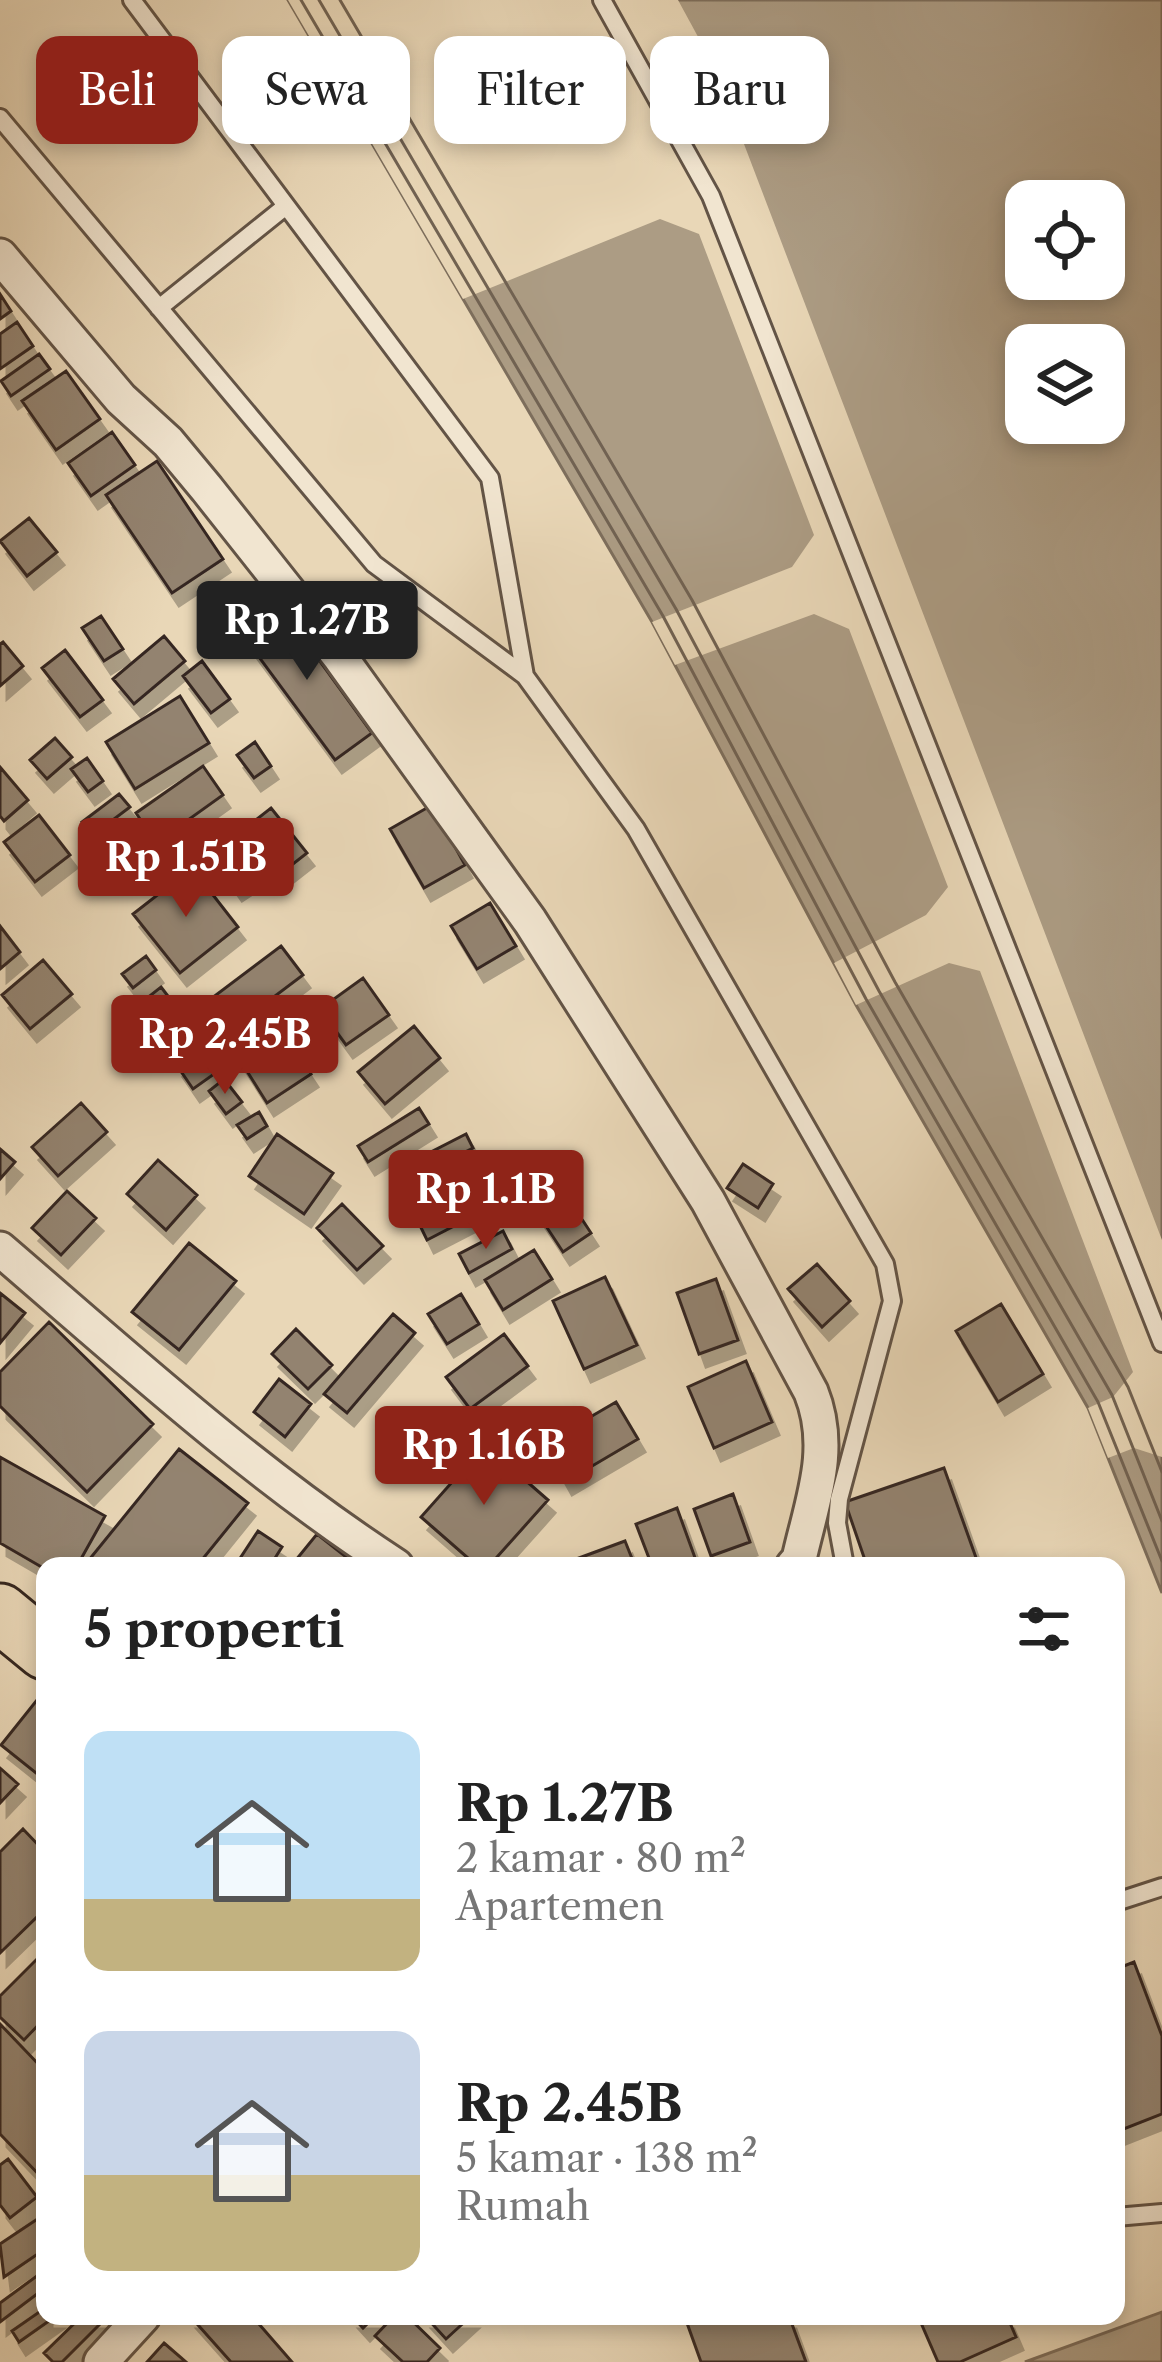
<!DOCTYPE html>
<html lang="id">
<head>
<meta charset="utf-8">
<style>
  body { margin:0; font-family:"Libre Caslon Text",serif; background:#f2f2f2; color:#222; height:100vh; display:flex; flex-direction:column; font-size:45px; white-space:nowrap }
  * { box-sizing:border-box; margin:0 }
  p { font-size:39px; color:#767676 }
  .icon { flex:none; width:66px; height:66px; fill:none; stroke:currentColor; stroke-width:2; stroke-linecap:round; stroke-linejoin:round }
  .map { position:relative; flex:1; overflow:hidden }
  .side { position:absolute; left:36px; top:1557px; width:1089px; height:768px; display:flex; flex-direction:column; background:#fff; border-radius:24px; box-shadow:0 6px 18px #0003 }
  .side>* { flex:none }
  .banner { position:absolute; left:36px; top:36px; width:1092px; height:108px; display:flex; gap:24px }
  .buttons { position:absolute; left:1005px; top:180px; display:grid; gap:24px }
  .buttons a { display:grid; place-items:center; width:120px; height:120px; border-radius:24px; background:#fff; box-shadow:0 6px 18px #0003; font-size:60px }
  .price { position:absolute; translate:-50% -102px; padding:0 27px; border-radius:12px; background:#8f2418; color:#fff; font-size:39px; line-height:78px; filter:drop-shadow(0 3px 6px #0008) }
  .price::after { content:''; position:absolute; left:50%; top:72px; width:36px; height:27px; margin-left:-18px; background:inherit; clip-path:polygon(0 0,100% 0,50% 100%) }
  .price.on { background:#222; color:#fff }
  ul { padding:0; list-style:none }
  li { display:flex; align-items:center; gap:36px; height:300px; padding:0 48px }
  li span { display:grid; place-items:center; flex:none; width:336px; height:240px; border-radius:24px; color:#555 }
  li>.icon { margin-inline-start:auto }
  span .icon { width:144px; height:144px; fill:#fffc; stroke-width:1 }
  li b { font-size:51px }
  h2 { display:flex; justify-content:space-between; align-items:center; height:144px; padding:0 48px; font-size:51px }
  .chip { padding:0 42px; border-radius:24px; background:#fff; box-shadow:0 6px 18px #0003; font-size:42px; line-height:108px }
  .chip.on { background:#8f2418; color:#fff }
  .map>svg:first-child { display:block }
  .water { fill:#ac9c84; stroke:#7d6e5c; stroke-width:3; fill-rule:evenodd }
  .pier { fill:#e9d7b7 }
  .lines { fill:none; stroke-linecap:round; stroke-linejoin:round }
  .shore { stroke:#716252; stroke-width:3 }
  .building { fill:#93836f; stroke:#362821; stroke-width:3; filter:url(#shadow) }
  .service-casing { stroke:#635446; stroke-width:22 }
  .minor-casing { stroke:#635446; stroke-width:39 }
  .trunk-casing { stroke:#362821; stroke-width:63 }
  .service { stroke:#f1e5d0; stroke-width:16 }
  .minor { stroke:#f1e5d0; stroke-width:33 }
  .trunk { stroke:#e9d7b7; stroke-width:57 }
</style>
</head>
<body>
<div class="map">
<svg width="1162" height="2362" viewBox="0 0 1162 2362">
  <defs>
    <filter id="shadow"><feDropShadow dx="7" dy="13" stdDeviation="0" flood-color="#0004"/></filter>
  </defs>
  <rect width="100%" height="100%" fill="#e9d7b7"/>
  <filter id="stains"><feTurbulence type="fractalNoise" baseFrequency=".00167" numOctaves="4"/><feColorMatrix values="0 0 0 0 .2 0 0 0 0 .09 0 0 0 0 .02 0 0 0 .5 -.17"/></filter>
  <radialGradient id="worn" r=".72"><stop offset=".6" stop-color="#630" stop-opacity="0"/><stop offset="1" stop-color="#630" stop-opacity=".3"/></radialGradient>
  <!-- water -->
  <path class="water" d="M288 0H1162V1593L1088 1408 856 1005 652 622ZM1026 201H1104V279H1026ZM1026 345H1104V423H1026Z
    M1162 2312V2362H1025Z"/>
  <!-- pier -->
  <path class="pier" d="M288 0H678L715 68 1162 1240V1457L1134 1448 1108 1458 1088 1408 1113 1397 1133 1372 980 971 949 963 856 1005 834 963 926 915 948 887 849 629 814 614 675 665 652 622 792 567 814 535 699 234 660 219 463 299Z"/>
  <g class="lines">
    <!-- shore -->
    <path class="shore" d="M301 0 663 616 866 999 1098 1402 1162 1561
      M319 0 676 609 879 991 1112 1395 1162 1521
      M340 0 692 600 895 982 1128 1387 1162 1472"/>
  </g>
  <!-- building -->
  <path class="building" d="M0 294 11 311 0 319Z
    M17 322 33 346 0 369V334Z
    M39 354 50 369 11 396 1 381Z
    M66 371 100 419 56 450 22 401Z
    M112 432 135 465 91 496 68 463Z
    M157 461 223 559 172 593 106 495Z
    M29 518 57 552 27 576 0 541Z
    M280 606 372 733 335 760 242 634Z
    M101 616 123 649 104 661 82 628Z
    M164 636 185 661 134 704 113 679Z
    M3 642 23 666 0 686V644Z
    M65 650 103 700 80 717 42 668Z
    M202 661 230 699 211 713 183 676Z
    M180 696 209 743 135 789 106 742Z
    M55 738 72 757 47 779 30 760Z
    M255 742 271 766 254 778 237 755Z
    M87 758 103 781 88 792 71 769Z
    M203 766 223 795 156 843 136 813Z
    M0 767 28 800 4 821 0 816Z
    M119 794 130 807 93 835 82 822Z
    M432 805 465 865 424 888 390 829Z
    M271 808 307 853 274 879 239 833Z
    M39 815 70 855 35 882 4 842Z
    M127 821 140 840 115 857 102 839Z
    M220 842 247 880 235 888 208 850Z
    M192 868 238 927 180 973 133 914Z
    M490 903 516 946 477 969 451 926Z
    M0 926 20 952 0 969Z
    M281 946 303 975 222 1036 200 1007Z
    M146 956 156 970 133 988 122 974Z
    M43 960 72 994 30 1029 2 995Z
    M363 978 389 1015 346 1045 320 1009Z
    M161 987 193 1029 159 1054 128 1013Z
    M414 1026 440 1058 385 1104 358 1072Z
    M283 1032 311 1074 267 1103 240 1060Z
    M206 1042 224 1067 193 1089 176 1064Z
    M224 1079 242 1102 226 1114 209 1091Z
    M81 1103 107 1132 58 1176 32 1147Z
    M419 1108 429 1124 368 1162 358 1146Z
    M259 1112 267 1126 247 1139 237 1125Z
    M277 1134 333 1173 304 1214 249 1176Z
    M466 1134 473 1148 403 1183 396 1170Z
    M0 1149 15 1162 0 1179Z
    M158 1160 197 1195 166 1230 127 1194Z
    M743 1164 773 1184 758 1208 727 1188Z
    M547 1166 591 1233 563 1252 519 1185Z
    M460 1178 479 1213 427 1240 409 1203Z
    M67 1191 96 1218 61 1255 32 1228Z
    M342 1204 383 1246 357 1270 317 1228Z
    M503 1231 512 1249 469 1273 459 1254Z
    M189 1243 236 1281 179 1350 132 1312Z
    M534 1250 552 1279 503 1310 485 1280Z
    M817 1264 850 1301 822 1327 788 1289Z
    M605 1277 637 1345 584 1369 553 1301Z
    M716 1279 738 1340 699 1354 677 1293Z
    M0 1293 25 1313 0 1343Z
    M461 1294 479 1324 447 1344 428 1314Z
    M1001 1304 1043 1374 998 1402 956 1331Z
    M393 1314 415 1333 347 1413 324 1394Z
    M49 1322 153 1424 87 1492 0 1406V1372Z
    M296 1329 332 1365 308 1389 272 1354Z
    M504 1334 528 1366 470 1409 446 1377Z
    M746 1361 772 1422 714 1448 688 1387Z
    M279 1379 311 1404 285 1437 254 1412Z
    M616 1402 638 1439 565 1482 544 1444Z
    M485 1445 548 1500 489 1566H477L421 1517Z
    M179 1449 248 1503 197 1566H84Z
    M0 1457 105 1516 77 1566 45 1569 0 1543Z
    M944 1468 979 1566H867L845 1502Z
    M733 1494 750 1542 711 1556 694 1509Z
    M677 1508 698 1566H652L636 1524Z
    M258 1531 282 1547 270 1566H235Z
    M317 1534 355 1564 354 1566H291Z
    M625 1541 635 1566H582L579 1558Z
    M45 1690V1762L36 1773 1 1745Z
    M0 1768 18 1784 0 1803Z
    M23 1829 45 1852V1909L0 1953V1852Z
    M45 1951V2018L24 2040 0 2017V1996Z
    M1134 1962 1162 2036V2114L1116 2132V1969Z
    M0 2024 45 2071V2181L0 2134Z
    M8 2159 37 2197 10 2218 0 2205V2165Z
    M42 2216 45 2249 4 2277 0 2244Z
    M45 2270V2288L0 2322V2303Z
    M45 2308V2316H56L19 2342 12 2331Z
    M82 2316H108L62 2362H53L44 2353Z
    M190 2316H252L292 2362H231Z
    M352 2316H375L363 2328Z
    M394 2316H407L440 2348 427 2362H403L375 2336Z
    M425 2316H471L446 2339Z
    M705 2316H789L806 2362H701L687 2323Z
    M918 2316H1007L1016 2337 960 2362H938Z
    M164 2343 186 2362H147Z"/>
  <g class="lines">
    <defs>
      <path id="service" d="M132 0 490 478 525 676
        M602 0 711 196 1162 1343
        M0 118 374 564 525 676 636 829 885 1264 892 1301 839 1499 837 1523 845 1566
        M159 308 286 206
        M1116 1902 1162 1887
        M1116 2217 1162 2213"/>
      <path id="minor" d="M0 256 121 399 168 442 207 489 340 657 530 921 708 1201 811 1392C834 1449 812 1501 799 1559L793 1566
        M0 1249C128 1359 254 1474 396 1566
        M101 2362 143 2316"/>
      <path id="trunk" d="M0 1613 45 1650"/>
    </defs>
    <!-- service casing -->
    <use href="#service" class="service-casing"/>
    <!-- minor casing -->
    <use href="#minor" class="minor-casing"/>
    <!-- trunk casing -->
    <use href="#trunk" class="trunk-casing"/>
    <!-- service -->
    <use href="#service" class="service"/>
    <!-- minor -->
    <use href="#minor" class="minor"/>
    <!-- trunk -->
    <use href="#trunk" class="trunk"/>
  </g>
  <rect width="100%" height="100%" filter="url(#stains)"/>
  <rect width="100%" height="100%" fill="url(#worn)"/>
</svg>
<div class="buttons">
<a><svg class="icon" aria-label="locate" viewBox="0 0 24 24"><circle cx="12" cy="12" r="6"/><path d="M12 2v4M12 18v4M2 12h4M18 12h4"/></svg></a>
<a><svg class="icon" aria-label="layers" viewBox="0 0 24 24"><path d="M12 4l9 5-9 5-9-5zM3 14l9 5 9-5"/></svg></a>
</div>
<b class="price on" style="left:307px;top:683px">Rp 1.27B</b>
<b class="price" style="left:186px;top:920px">Rp 1.51B</b>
<b class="price" style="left:225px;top:1097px">Rp 2.45B</b>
<b class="price" style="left:486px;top:1252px">Rp 1.1B</b>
<b class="price" style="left:484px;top:1508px">Rp 1.16B</b>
<div class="banner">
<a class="chip on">Beli</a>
<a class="chip">Sewa</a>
<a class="chip">Filter</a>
<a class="chip">Baru</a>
</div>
<section class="side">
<h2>5 properti<svg class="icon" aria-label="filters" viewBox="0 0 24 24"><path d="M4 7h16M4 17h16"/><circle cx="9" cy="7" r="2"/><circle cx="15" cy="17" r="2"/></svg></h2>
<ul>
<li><span style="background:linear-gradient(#bfe0f5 70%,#c2b280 0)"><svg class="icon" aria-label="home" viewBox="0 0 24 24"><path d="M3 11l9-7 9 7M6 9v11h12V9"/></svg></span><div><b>Rp 1.27B</b><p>2 kamar · 80 m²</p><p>Apartemen</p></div></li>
<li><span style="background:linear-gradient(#c9d6e8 60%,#c2b280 0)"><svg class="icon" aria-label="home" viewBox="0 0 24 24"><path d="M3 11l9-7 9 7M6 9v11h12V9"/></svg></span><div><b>Rp 2.45B</b><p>5 kamar · 138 m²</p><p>Rumah</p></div></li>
</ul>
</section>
</div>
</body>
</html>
